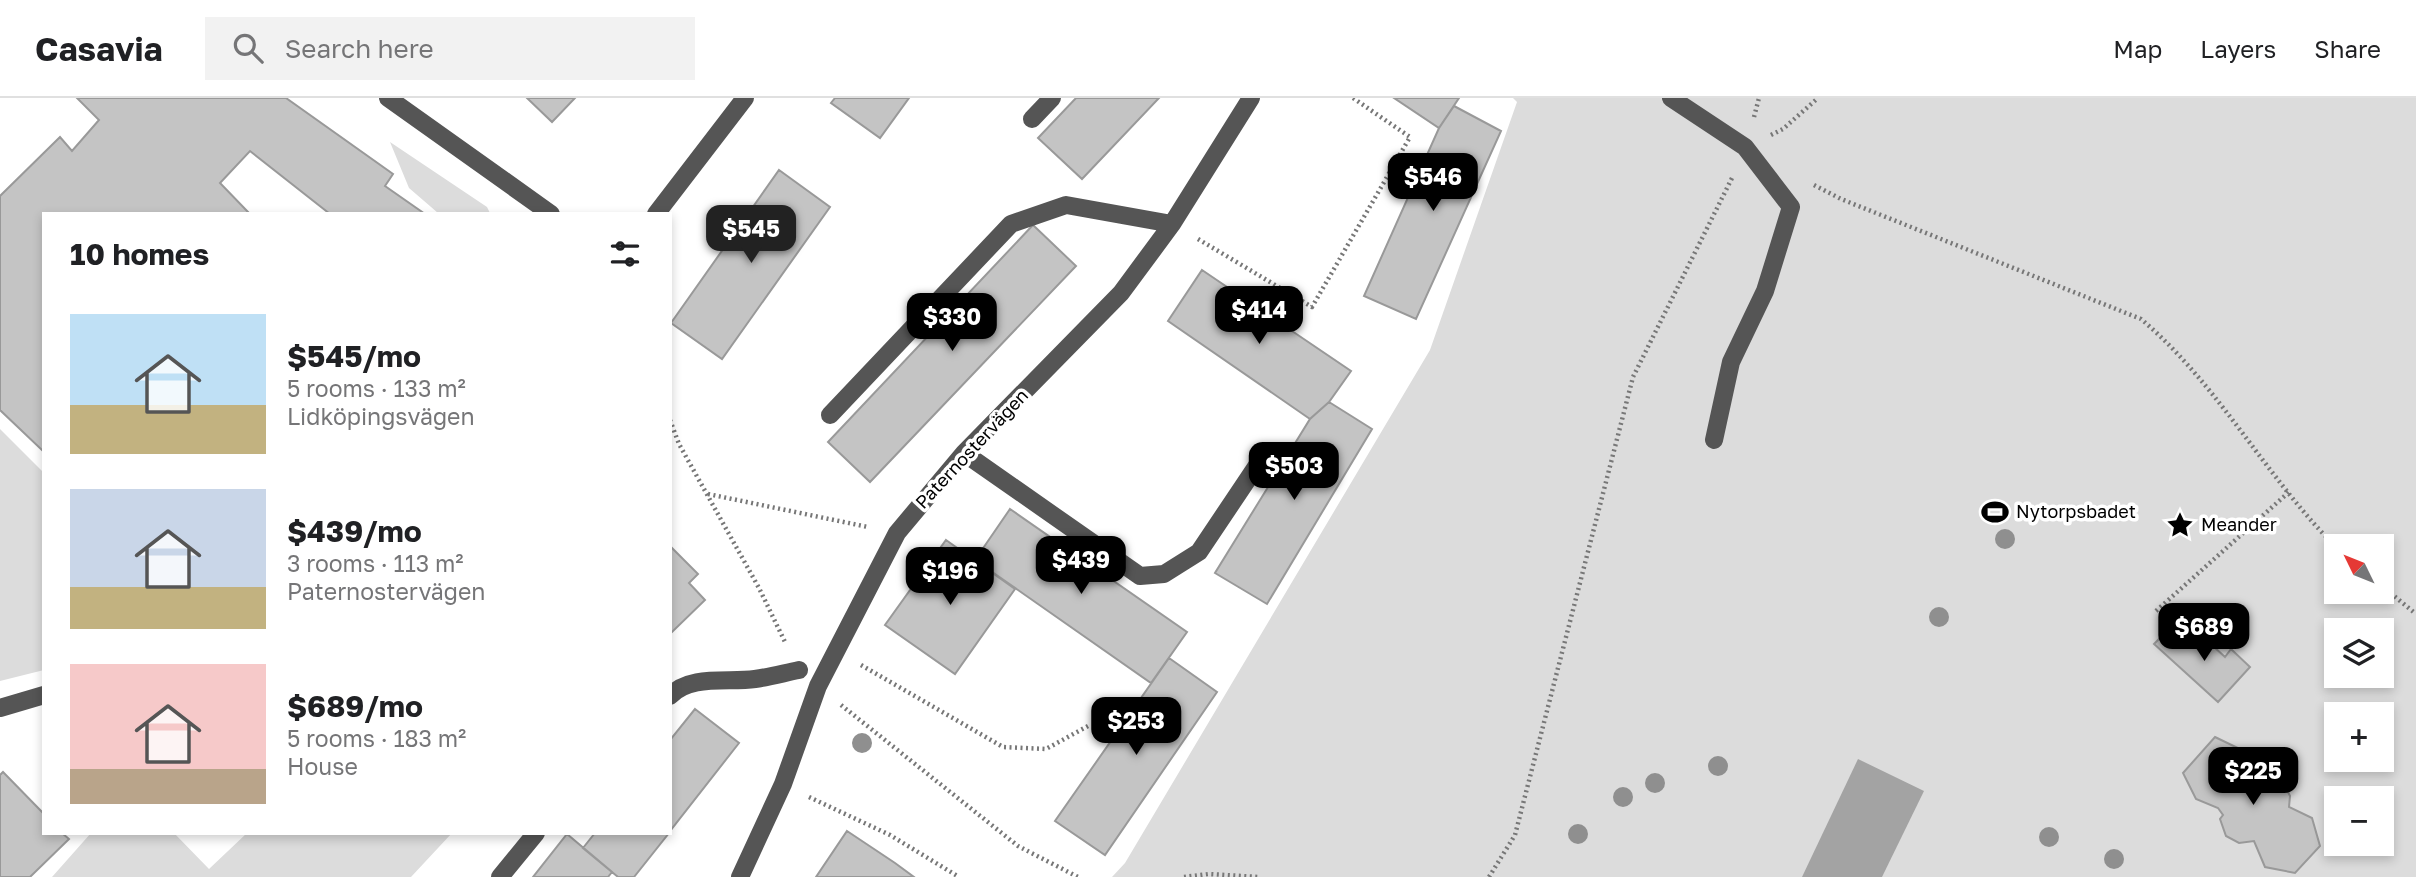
<!DOCTYPE html>
<html lang="en">
<head>
<meta charset="utf-8">
<style>
  body { margin:0; font-family:"Golos Text",sans-serif; background:#f2f2f2; color:#202124; height:100vh; display:flex; flex-direction:column; font-size:26px; white-space:nowrap }
  * { box-sizing:border-box; margin:0 }
  p { font-size:23px; color:#757577 }
  .icon { flex:none; width:38px; height:38px; fill:none; stroke:currentColor; stroke-width:2; stroke-linecap:round; stroke-linejoin:round }
  .map { position:relative; flex:1; overflow:hidden }
  .panel { position:absolute; left:42px; top:114px; width:630px; height:623px; display:flex; flex-direction:column; background:#fff; border-radius:0px; box-shadow:0 4px 10px #0003 }
  .panel>* { flex:none }
  .needle { width:46px; rotate:313deg }
  .fabs { position:absolute; left:2324px; top:436px; display:grid; gap:14px }
  .fabs a { display:grid; place-items:center; width:70px; height:70px; border-radius:0px; background:#fff; box-shadow:0 4px 10px #0003; font-size:35px }
  .price { position:absolute; translate:-50% -60px; padding:0 16px; border-radius:14px; background:#000; color:#fff; font-size:23px; line-height:46px; filter:drop-shadow(0 2px 4px #0008) }
  .price::after { content:''; position:absolute; left:50%; top:42px; width:21px; height:16px; margin-left:-10px; background:inherit; clip-path:polygon(0 0,100% 0,50% 100%) }
  .price.selected { background:#222; color:#fff }
  ul { padding:0; list-style:none }
  li { display:flex; align-items:center; gap:21px; height:175px; padding:0 28px }
  li span { display:grid; place-items:center; flex:none; width:196px; height:140px; border-radius:0px; color:#555 }
  li>.icon { margin-inline-start:auto }
  span .icon { width:84px; height:84px; fill:#fffc; stroke-width:1 }
  li b { font-size:30px }
  h2 { display:flex; justify-content:space-between; align-items:center; height:84px; padding:0 28px; font-size:30px }
  header { display:flex; align-items:center; gap:42px; box-sizing:border-box; height:98px; padding:0 35px; background:#fff; border-bottom:2px solid #e0e0e0 }
  header strong { font-size:33px }
  nav { display:flex; gap:38px; margin-inline-start:auto; font-size:24px }
  .search { width:490px; height:63px; background:#f2f2f2; display:flex; align-items:center; gap:18px; box-sizing:border-box; padding:0 24px; border-radius:0px; color:#757577; font-size:26px }
  .map>svg:first-child { display:block }
  .green { fill:#dcdcdc; fill-rule:evenodd }
  .water { fill:#a3a3a3 }
  .building { fill:#c4c4c4; stroke:#999; stroke-width:2 }
  .lines { fill:none; stroke-linecap:round; stroke-linejoin:round }
  .path { stroke:#777; stroke-width:4.5; stroke-dasharray:2 3.5; stroke-linecap:butt }
  .minor { stroke:#555; stroke-width:18 }
  .tree { fill:#8f8f8f }
  .labels { text-anchor:middle; stroke-width:7; stroke-linejoin:round; paint-order:stroke }
  .street-label { font-size:18px; fill:#000; stroke:#fff }
  .poi-label { font-size:18px; fill:#000; stroke:#fff; text-anchor:start }
</style>
</head>
<body>
<header>
<strong>Casavia</strong>
<div class="search"><svg class="icon" aria-label="search" viewBox="0 0 24 24"><circle cx="10" cy="10" r="6"/><path d="M15 15l6 6"/></svg>Search here</div>
<nav><a>Map</a><a>Layers</a><a>Share</a></nav>
</header>
<div class="map">
<svg width="2416" height="779" viewBox="0 0 2416 779">
  <rect width="100%" height="100%" fill="#fff"/>
  <!-- green -->
  <path class="green" d="M1513 0H2416V779H1112L1125 765 1430 252 1517 4ZM2336 448H2382V494H2336ZM2336 532H2382V578H2336ZM2336 616H2382V662H2336ZM2336 700H2382V746H2336Z
    M390 44 487 109 490 115H438L409 90Z
    M0 331 44 375V572L0 583Z
    M91 735H174L209 771 247 735H452L411 779H52Z"/>
  <!-- water -->
  <path class="water" d="M1858 661 1924 693 1882 779H1802Z"/>
  <!-- building -->
  <path class="building" d="M77 0H286L393 76 385 88 425 116H330L250 53 220 85 250 116H44V354L0 312V98L60 39 72 53 99 22Z
    M527 0H575L552 24Z
    M835 0H909L880 40 831 5Z
    M1076 0H1159L1082 81 1038 40Z
    M1394 0H1459L1439 30Z
    M1454 8 1501 33 1416 221 1364 198 1439 30Z
    M779 72 830 109 722 261 671 225Z
    M1033 127 1076 168 870 384 828 344Z
    M1202 172 1351 273 1329 304 1310 321 1168 223Z
    M1329 304 1372 331 1267 506 1215 475 1310 321Z
    M1010 411 1187 534 1151 585 975 462Z
    M946 442 1015 491 955 576 885 527Z
    M670 448 698 476 689 485 705 502 670 536Z
    M2172 528 2193 547 2202 538 2225 559 2231 551 2250 569 2218 604 2154 546Z
    M1169 560 1217 594 1105 757 1055 723Z
    M695 611 739 645 670 733V642Z
    M2215 639 2242 652 2255 677 2261 678 2266 674 2282 682 2290 698 2289 709 2312 720 2320 748 2295 775 2265 769 2254 743 2239 745 2226 738 2220 721 2223 717 2218 710 2196 701 2183 675Z
    M3 674 44 716V735H62L69 741 30 779H0V677Z
    M847 733 895 765 914 779H816Z
    M595 735H669L634 779H618L583 750Z
    M567 736 612 774 608 779H533Z"/>
  <g class="lines">
    <!-- path -->
    <path class="path" d="M1754 19 1759 0
      M1771 37 1783 31 1818 0
      M1814 87 1841 101 2141 221C2218 286 2265 378 2336 449
      M1198 141 1312 209 1410 39 1353 0
      M670 322 679 346 759 490 785 544
      M708 396 868 429
      M2382 488 2416 516
      M2156 513 2289 394
      M861 567 1003 649 1046 651 1088 628
      M841 607 1018 748 1078 779
      M809 699 890 737 959 779
      M1184 779 1209 776 1258 779
      M1489 779 1515 737 1633 279 1732 80"/>
    <!-- minor -->
    <path class="minor" d="M388 0 551 116
      M1671 0 1745 49 1791 109 1765 193 1731 264 1714 342
      M1032 21 1052 0
      M656 116 745 0
      M830 317 1011 126 1066 107 1172 126
      M964 355 1140 478 1164 476 1199 454 1262 360
      M670 598C690 576 729 585 755 581 770 579 784 575 799 572
      M0 610 44 597
      M500 779 536 735
      M740 779 783 686 818 588 897 435 964 355 1121 195 1172 126 1251 0"/>
  </g>
  <!-- trees -->
  <g class="tree">
    <circle cx="2005" cy="441" r="10"/>
    <circle cx="1939" cy="519" r="10"/>
    <circle cx="862" cy="645" r="10"/>
    <circle cx="1718" cy="668" r="10"/>
    <circle cx="1655" cy="685" r="10"/>
    <circle cx="1623" cy="699" r="10"/>
    <circle cx="1578" cy="736" r="10"/>
    <circle cx="2049" cy="739" r="10"/>
    <circle cx="2114" cy="761" r="10"/>
  </g>
  <!-- icons -->
  <defs>
    <symbol id="stadium-bare" viewBox="-9 -9 18 18"><path d="M0-5a6.5 5 0 1 0 0 10a6.5 5 0 1 0 0-10ZM-3.5-1.8h7v3.6h-7Z" fill="#000" stroke="#fff" stroke-width="2.5" paint-order="stroke"/></symbol>
    <symbol id="sight-bare" viewBox="-9 -9 18 18"><path d="M0-6L1.8-2.2L6-1.7L2.9 1.2L3.7 5.4L0 3.3L-3.7 5.4L-2.9 1.2L-6-1.7L-1.8-2.2Z" fill="#000" stroke="#fff" stroke-width="2.5" paint-order="stroke"/></symbol>
  </defs>
  <g fill-rule="evenodd">
    <use href="#stadium-bare" x="1976" y="395" width="38" height="38"/>
    <use href="#sight-bare" x="2161" y="408" width="38" height="38"/>
  </g>
  <g class="labels">
    <!-- street labels -->
    <g class="street-label">
      <text transform="translate(972 351) rotate(-47)" y="6">Paternostervägen</text>
    </g>
    <!-- poi labels -->
    <g class="poi-label">
      <text x="2016" y="420">Nytorpsbadet</text>
      <text x="2201" y="433">Meander</text>
    </g>
  </g>
</svg>
<div class="fabs">
<a><svg class="needle" viewBox="-14 -14 28 28"><path d="M0-13l5 13h-10z" fill="#e53935"/><path d="M0 13l5-13h-10z" fill="#757577"/></svg></a>
<a><svg class="icon" aria-label="layers" viewBox="0 0 24 24"><path d="M12 4l9 5-9 5-9-5zM3 14l9 5 9-5"/></svg></a>
<a>+</a>
<a>−</a>
</div>
<b class="price" style="left:1433px;top:115px">$546</b>
<b class="price selected" style="left:751px;top:167px">$545</b>
<b class="price" style="left:1259px;top:248px">$414</b>
<b class="price" style="left:952px;top:255px">$330</b>
<b class="price" style="left:1294px;top:404px">$503</b>
<b class="price" style="left:1081px;top:498px">$439</b>
<b class="price" style="left:950px;top:509px">$196</b>
<b class="price" style="left:2204px;top:565px">$689</b>
<b class="price" style="left:1136px;top:659px">$253</b>
<b class="price" style="left:2253px;top:709px">$225</b>
<section class="panel">
<h2>10 homes<svg class="icon" aria-label="filters" viewBox="0 0 24 24"><path d="M4 7h16M4 17h16"/><circle cx="9" cy="7" r="2"/><circle cx="15" cy="17" r="2"/></svg></h2>
<ul>
<li><span style="background:linear-gradient(#bfe0f5 65%,#c2b280 0)"><svg class="icon" aria-label="home" viewBox="0 0 24 24"><path d="M3 11l9-7 9 7M6 9v11h12V9"/></svg></span><div><b>$545/mo</b><p>5 rooms · 133 m²</p><p>Lidköpingsvägen</p></div></li>
<li><span style="background:linear-gradient(#c9d6e8 70%,#c2b280 0)"><svg class="icon" aria-label="home" viewBox="0 0 24 24"><path d="M3 11l9-7 9 7M6 9v11h12V9"/></svg></span><div><b>$439/mo</b><p>3 rooms · 113 m²</p><p>Paternostervägen</p></div></li>
<li><span style="background:linear-gradient(#f6c9c9 75%,#b9a48a 0)"><svg class="icon" aria-label="home" viewBox="0 0 24 24"><path d="M3 11l9-7 9 7M6 9v11h12V9"/></svg></span><div><b>$689/mo</b><p>5 rooms · 183 m²</p><p>House</p></div></li>
</ul>
</section>
</div>
</body>
</html>
